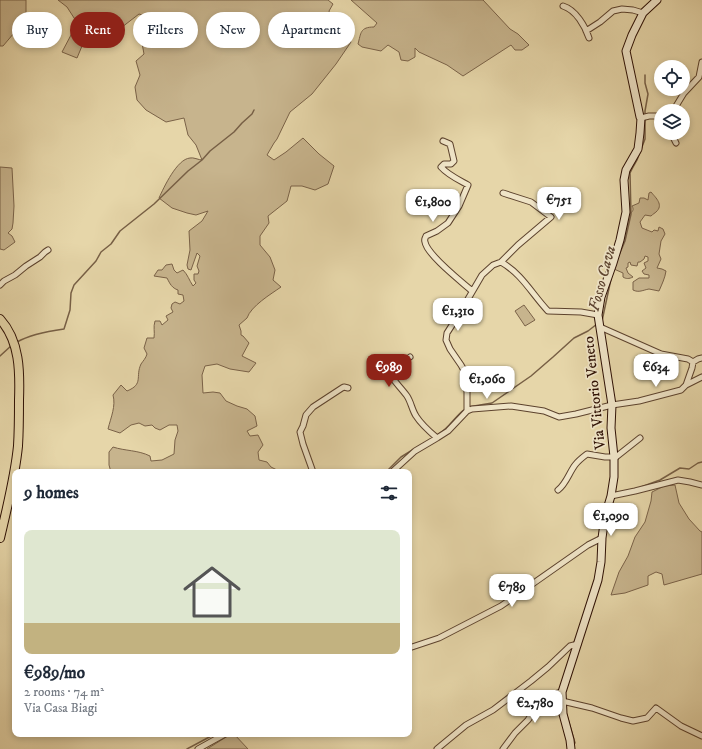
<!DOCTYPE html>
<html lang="en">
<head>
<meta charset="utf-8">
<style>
  body { margin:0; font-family:"IM FELL DW Pica",serif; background:#f6f6f7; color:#1f2937; height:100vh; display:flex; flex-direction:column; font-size:15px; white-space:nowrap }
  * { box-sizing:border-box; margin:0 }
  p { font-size:13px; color:#747a83 }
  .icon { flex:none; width:22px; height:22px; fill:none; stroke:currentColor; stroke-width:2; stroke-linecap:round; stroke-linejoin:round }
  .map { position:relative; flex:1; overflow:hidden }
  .drawer { position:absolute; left:12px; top:469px; width:400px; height:268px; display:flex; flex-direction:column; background:#fff; border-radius:8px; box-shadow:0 2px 6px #0003 }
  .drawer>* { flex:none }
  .hud { position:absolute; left:12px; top:12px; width:400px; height:36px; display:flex; gap:8px }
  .buttons { position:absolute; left:654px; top:60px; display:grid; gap:8px }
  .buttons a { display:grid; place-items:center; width:36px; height:36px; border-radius:50%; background:#fff; box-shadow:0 2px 6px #0003; font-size:20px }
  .price { position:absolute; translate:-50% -34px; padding:0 9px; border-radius:8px; background:#fff; color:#222; font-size:13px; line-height:26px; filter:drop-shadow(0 1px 2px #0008) }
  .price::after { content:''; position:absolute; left:50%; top:24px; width:12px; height:9px; margin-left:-6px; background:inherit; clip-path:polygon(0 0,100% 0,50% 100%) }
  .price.current { background:#8f2418; color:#fff }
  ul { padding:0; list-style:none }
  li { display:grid; align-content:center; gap:8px; height:212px; padding:0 12px }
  li span { display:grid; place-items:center; height:124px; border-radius:8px; color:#555 }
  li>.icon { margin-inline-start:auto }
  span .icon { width:72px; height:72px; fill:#fffc; stroke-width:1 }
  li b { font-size:17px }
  h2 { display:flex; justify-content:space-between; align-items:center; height:48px; padding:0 12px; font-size:17px }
  .tag { padding:0 14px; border-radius:18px; background:#fff; box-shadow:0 2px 6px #0003; font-size:14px; line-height:36px }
  .tag.current { background:#8f2418; color:#fff }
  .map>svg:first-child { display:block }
  .green { fill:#c7b48d; stroke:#7a6248 }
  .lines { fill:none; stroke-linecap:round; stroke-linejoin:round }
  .stream { stroke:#775f45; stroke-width:1.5 }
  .street-casing { stroke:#5c422d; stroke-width:7 }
  .secondary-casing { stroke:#2e1004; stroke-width:9 }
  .primary-casing { stroke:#2e1004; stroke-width:10 }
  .street { stroke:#efe4c7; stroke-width:5 }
  .secondary { stroke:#efe4c7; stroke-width:7 }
  .primary { stroke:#e6d6a9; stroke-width:8 }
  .labels { text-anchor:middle; stroke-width:3.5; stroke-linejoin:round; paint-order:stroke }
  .street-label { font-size:15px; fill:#2e1004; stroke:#efe4c7 }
  .water-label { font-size:16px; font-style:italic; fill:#5e4430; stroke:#efe4c7 }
</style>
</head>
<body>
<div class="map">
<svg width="702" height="749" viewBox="0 0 702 749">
  <rect width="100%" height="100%" fill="#e6d6a9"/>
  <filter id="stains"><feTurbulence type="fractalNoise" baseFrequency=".005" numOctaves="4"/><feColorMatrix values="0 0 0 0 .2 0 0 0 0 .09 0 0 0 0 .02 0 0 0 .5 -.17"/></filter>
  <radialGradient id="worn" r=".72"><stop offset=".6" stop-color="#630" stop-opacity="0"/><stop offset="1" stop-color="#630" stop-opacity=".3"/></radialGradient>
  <!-- green -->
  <path class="green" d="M0 0H26V15L14 33 3 46H0Z
    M58 0H328L333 4 329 11 331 19 315 18 316 27 324 24 338 29 345 34 351 42 336 64 312 94 290 112 277 139 274 143 267 155 274 160 286 152 303 138 319 154 334 166 328 184 315 190 302 186H291L287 201 268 216 269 223 260 236V245L270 257 275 270 273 280 281 287C271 294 251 306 247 318L239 325 241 331V335L243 336 249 343 242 356 256 363 249 372 230 369 217 364 205 366 202 375 203 393 213 392 220 393 226 401 237 406 247 409 255 416 257 426 247 431 250 436 258 435 263 445 258 452 259 460 267 462 271 467 281 472H111L109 465V452L113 447C125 451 138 450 150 456L151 461 162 460 174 454 175 440 178 431 177 425H169L160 430 155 428 152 425 145 426 139 423 131 425 120 433 108 429C111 417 116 406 113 395L121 385 127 391C144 384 135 377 141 364 143 361 146 358 147 354L144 348 147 338H154C155 332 153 327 155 321H160L162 325 168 320 166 316 173 312 171 308 172 304 175 302 180 304 184 301 183 295 178 294V290C172 288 170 284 167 278L154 276 158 270H162L166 265 172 264 174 270 177 273 183 270C188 275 189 280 193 286L196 283 194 280V274H198L199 271 197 266 200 256 197 253 191 270 188 269 187 265 190 250 189 231 202 221 208 211 196 215 187 213 172 208 159 198C164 187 177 159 190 158 193 157 199 160 202 160L196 145 188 135 184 118 166 122 146 110 137 100 135 87 140 75 136 61 144 54 142 43 140 30 148 17 139 14 113 34H98L90 42 82 46 77 58 62 52 71 35 76 21 67 7Z
    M351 0H483L510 29 518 34 529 45 522 50H515L511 45 463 76 447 65 419 52 415 48V57L408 61 401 60 399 52 388 45 381 51 362 47 358 44C361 33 360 27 374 27L377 23Z
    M0 167 12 168 14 206 13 223 12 229 8 233 12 236 15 242 4 250 0 249Z
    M651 192C656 198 664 205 656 212 655 213 653 214 651 216L645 215 640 222 642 228 652 232 654 230 658 231 659 227 663 229 665 234 661 241 659 254 661 259 657 268 662 269 666 271C665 278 662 284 659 291L649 289C643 290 639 293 633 290V282L639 278H649V275L644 274 642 271 646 268 644 263 648 261V257L645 256 644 259 640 262H638L637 266 631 265 630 262 628 263V267L626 268 628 273 633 277C629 279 626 279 623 277V273L614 269C620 251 626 234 629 215 631 212 635 211 632 206L639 203 640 198H644L648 200 649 193Z
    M524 305 535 320 525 326 515 311Z
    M675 485 679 503 689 519 700 531 702 532V574L664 585 662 574 656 572 648 576V585L625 593 611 595 619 572 628 556 635 537 645 522 651 501 652 492 664 486Z
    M231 734H234L248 749H207Z"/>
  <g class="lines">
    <!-- stream -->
    <path class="stream" d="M619 255 625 241 631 214 630 173 632 169 637 160 645 139V111L648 94 645 83V75
      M602 321 611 279
      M17 342C29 335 50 331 64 329L70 310 71 293 74 285 96 261 101 252 111 244 120 231 154 204 188 171 202 160 210 151 234 132 242 123 252 114 254 110
      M0 356 12 345
      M468 407 492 403 531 376 553 357 574 338 588 331 597 324
      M439 434C450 427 455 416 465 409
      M386 472 401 457 414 449
      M641 487 660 480 680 468 689 469 698 463 702 462
      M566 712 575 743
      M187 749 215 734"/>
    <defs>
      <path id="street" d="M563 6C576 10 585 26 589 38
        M586 31 600 22 613 11 622 9 633 10 643 13
        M673 111 684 93 699 77 702 62
        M641 118 649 116H661
        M673 133V137L676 143
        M443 141 450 144 454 161 451 164H444L441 167C448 175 459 180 468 185L459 206 448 223 437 231 426 236C425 239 424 239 425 242 427 255 462 282 472 291
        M501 262C522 274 532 294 548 311L581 312 598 315
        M0 285 4 281 15 275 26 266 40 257 45 252 48 250
        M600 327 661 354 688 359 693 362
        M410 357 403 362 390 359H386L384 363C388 376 399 385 407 396 411 402 412 410 416 416 421 424 430 432 437 438
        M693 362 698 359 702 358
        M686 385 692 368 693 362
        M467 411V386L466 374 461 365 450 349 446 340 447 333 461 311 482 275 493 265 501 262 518 245 551 217 531 202 503 193
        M313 472 303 444 300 432 303 426 306 415 313 407 342 388 344 387 348 388
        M392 472 415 451 437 438 448 431 467 411 472 409 511 406 544 411 559 417 576 414 612 405 639 401 681 390 686 385 702 377
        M558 490C566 484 569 473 575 465 578 461 583 457 587 454L605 457H616L640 438
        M611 496 635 491 678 480 690 482 702 485
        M409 648 439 638 501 606 588 545 602 538
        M562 701 592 708 621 718 633 721 647 718 656 708 681 726 702 736
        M198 749 225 734
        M437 749 466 725 493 710 531 681 548 667 570 646 578 644
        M503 749 515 733 528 720 538 705 547 698 558 693 562 692"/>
      <path id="secondary" d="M571 749 570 740 563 714 562 692 598 580 601 562 602 538 605 516 611 496 614 477V457L611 428 612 405 598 315 601 297 613 263 620 240 626 212 624 180 626 170 638 149 640 133 641 118 640 117 626 51 632 35 643 13 657 0"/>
      <path id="primary" d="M0 319C20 341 20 372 19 400 19 415 19 430 18 446 15 477 7 508 0 538"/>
    </defs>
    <!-- street casing -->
    <use href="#street" class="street-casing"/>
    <!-- secondary casing -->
    <use href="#secondary" class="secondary-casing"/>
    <!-- primary casing -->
    <use href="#primary" class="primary-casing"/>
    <!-- street -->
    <use href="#street" class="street"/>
    <!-- secondary -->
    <use href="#secondary" class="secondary"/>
    <!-- primary -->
    <use href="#primary" class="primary"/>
  </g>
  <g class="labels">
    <!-- street labels -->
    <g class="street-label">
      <text transform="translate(594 393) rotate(-96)" y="5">Via Vittorio Veneto</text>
    </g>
    <!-- water labels -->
    <g class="water-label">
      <text transform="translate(601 278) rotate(-75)" y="6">Fosso Cava</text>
    </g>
  </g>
  <rect width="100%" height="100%" filter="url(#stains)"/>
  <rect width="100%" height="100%" fill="url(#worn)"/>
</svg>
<div class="buttons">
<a><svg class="icon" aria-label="locate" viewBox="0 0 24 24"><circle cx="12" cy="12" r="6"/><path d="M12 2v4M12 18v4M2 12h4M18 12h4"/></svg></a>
<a><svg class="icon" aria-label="layers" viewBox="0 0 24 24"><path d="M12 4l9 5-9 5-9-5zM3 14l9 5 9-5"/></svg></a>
</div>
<b class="price" style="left:559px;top:221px">€751</b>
<b class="price" style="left:433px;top:223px">€1,800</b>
<b class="price" style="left:458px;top:332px">€1,310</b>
<b class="price current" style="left:389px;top:388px">€989</b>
<b class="price" style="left:656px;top:388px">€634</b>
<b class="price" style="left:487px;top:400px">€1,060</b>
<b class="price" style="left:611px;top:537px">€1,090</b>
<b class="price" style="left:512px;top:608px">€789</b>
<b class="price" style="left:535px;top:724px">€2,780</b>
<div class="hud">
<a class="tag">Buy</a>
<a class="tag current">Rent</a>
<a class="tag">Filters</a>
<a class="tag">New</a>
<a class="tag">Apartment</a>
</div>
<section class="drawer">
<h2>9 homes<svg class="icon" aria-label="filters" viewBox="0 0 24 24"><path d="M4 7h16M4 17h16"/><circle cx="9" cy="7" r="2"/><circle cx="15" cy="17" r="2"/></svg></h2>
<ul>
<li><span style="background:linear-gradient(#dfe7d0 75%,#c2b280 0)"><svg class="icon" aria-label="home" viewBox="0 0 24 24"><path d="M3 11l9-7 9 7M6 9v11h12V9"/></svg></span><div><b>€989/mo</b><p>2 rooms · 74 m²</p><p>Via Casa Biagi</p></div></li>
</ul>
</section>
</div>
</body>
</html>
